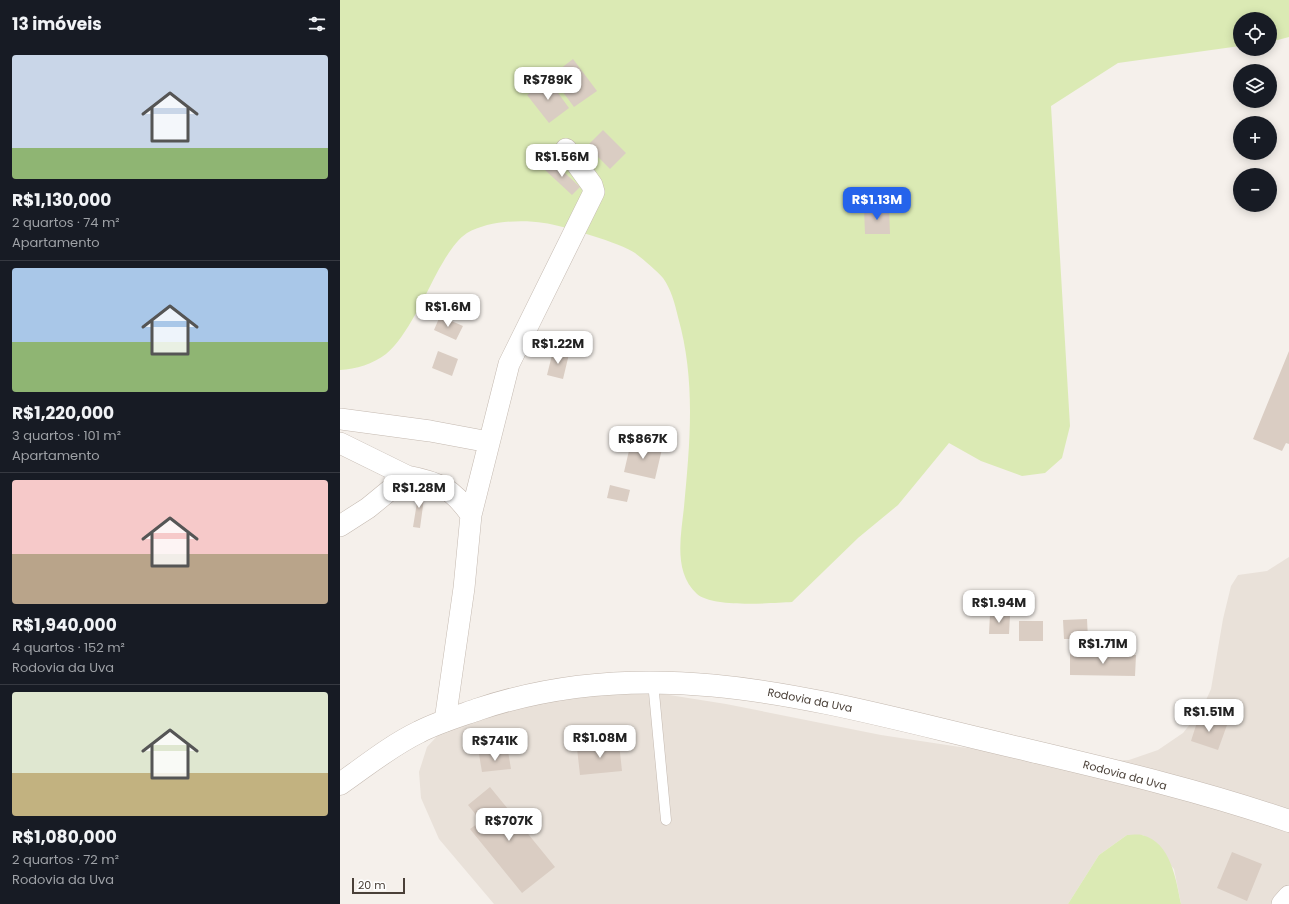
<!DOCTYPE html>
<html lang="pt">
<head>
<meta charset="utf-8">
<style>
  body { margin:0; font-family:Poppins,sans-serif; background:#20242c; color:#f1f3f6; height:100vh; display:flex; flex-direction:column; font-size:15px; white-space:nowrap }
  * { box-sizing:border-box; margin:0 }
  p { font-size:13px; color:#9ea1a6 }
  .icon { flex:none; width:22px; height:22px; fill:none; stroke:currentColor; stroke-width:2; stroke-linecap:round; stroke-linejoin:round }
  .map { position:relative; flex:1; overflow:hidden }
  .panel { display:flex; flex-direction:column; background:#171b24; width:340px }
  .panel>* { flex:none }
  .buttons { position:absolute; left:893px; top:12px; display:grid; gap:8px }
  .buttons a { display:grid; place-items:center; width:44px; height:44px; border-radius:50%; background:#171b24; box-shadow:0 2px 10px #0003; font-size:20px }
  .scale { position:absolute; left:12px; bottom:10px; width:53px; box-sizing:border-box; padding-left:4px; border:2px solid #4a4038; border-top:0; font-size:11px; line-height:14px; white-space:nowrap; color:#4a4038; -webkit-text-stroke:3px #fff; paint-order:stroke }
  .price { position:absolute; translate:-50% -34px; padding:0 9px; border-radius:8px; background:#fff; color:#222; font-size:13px; line-height:26px; filter:drop-shadow(0 1px 2px #0008) }
  .price::after { content:''; position:absolute; left:50%; top:24px; width:12px; height:9px; margin-left:-6px; background:inherit; clip-path:polygon(0 0,100% 0,50% 100%) }
  .price.on { background:#2563eb; color:#fff }
  ul { padding:0; list-style:none }
  li { display:grid; align-content:center; gap:8px; height:212px; padding:0 12px }
  li+li { border-top:1px solid #363941 }
  li span { display:grid; place-items:center; height:124px; border-radius:4px; color:#555 }
  li>.icon { margin-inline-start:auto }
  span .icon { width:72px; height:72px; fill:#fffc; stroke-width:1 }
  li b { font-size:17px }
  h2 { display:flex; justify-content:space-between; align-items:center; height:48px; padding:0 12px; font-size:17px }
  main { display:flex; flex:1; min-height:0 }
  .map>svg:first-child { display:block }
  .residential { fill:#e9e1d9 }
  .green { fill:#dbeab4 }
  .building { fill:#dacdc3 }
  .lines { fill:none; stroke-linecap:round; stroke-linejoin:round }
  .service-casing { stroke:#c4b9b0; stroke-width:11 }
  .minor-casing { stroke:#c4b9b0; stroke-width:22 }
  .tertiary-casing { stroke:#c4b9b0; stroke-width:23 }
  .service { stroke:#fff; stroke-width:10 }
  .minor { stroke:#fff; stroke-width:21 }
  .tertiary { stroke:#fff; stroke-width:22 }
  .labels { text-anchor:middle; stroke-width:4; stroke-linejoin:round; paint-order:stroke }
  .street-label { font-size:11px; fill:#4a4038; stroke:#fff }
</style>
</head>
<body>
<main>
<section class="panel">
<h2>13 imóveis<svg class="icon" aria-label="filters" viewBox="0 0 24 24"><path d="M4 7h16M4 17h16"/><circle cx="9" cy="7" r="2"/><circle cx="15" cy="17" r="2"/></svg></h2>
<ul>
<li><span style="background:linear-gradient(#c9d6e8 75%,#8fb573 0)"><svg class="icon" aria-label="home" viewBox="0 0 24 24"><path d="M3 11l9-7 9 7M6 9v11h12V9"/></svg></span><div><b>R$1,130,000</b><p>2 quartos · 74 m²</p><p>Apartamento</p></div></li>
<li><span style="background:linear-gradient(#a9c7e8 60%,#8fb573 0)"><svg class="icon" aria-label="home" viewBox="0 0 24 24"><path d="M3 11l9-7 9 7M6 9v11h12V9"/></svg></span><div><b>R$1,220,000</b><p>3 quartos · 101 m²</p><p>Apartamento</p></div></li>
<li><span style="background:linear-gradient(#f6c9c9 60%,#b9a48a 0)"><svg class="icon" aria-label="home" viewBox="0 0 24 24"><path d="M3 11l9-7 9 7M6 9v11h12V9"/></svg></span><div><b>R$1,940,000</b><p>4 quartos · 152 m²</p><p>Rodovia da Uva</p></div></li>
<li><span style="background:linear-gradient(#dfe7d0 65%,#c2b280 0)"><svg class="icon" aria-label="home" viewBox="0 0 24 24"><path d="M3 11l9-7 9 7M6 9v11h12V9"/></svg></span><div><b>R$1,080,000</b><p>2 quartos · 72 m²</p><p>Rodovia da Uva</p></div></li>
</ul>
</section>
<div class="map">
<svg width="949" height="904" viewBox="0 0 949 904">
  <rect width="100%" height="100%" fill="#f5f0eb"/>
  <!-- residential -->
  <path class="residential" d="M949 557V904H841L834 869 803 835H787L759 855 728 904H154L99 839 81 798 79 772 87 747 114 718 146 702 277 692 323 694 386 704 541 735 620 747 746 762 789 760 818 750 843 733 862 709 871 689 883 619 891 586 898 575 927 571Z"/>
  <!-- green -->
  <path class="green" d="M0 0H949V37L930 42V19H900V46L778 63 711 106 730 426 722 458 705 473 682 476 641 461 609 443 558 505 518 538 452 602C430 603 374 608 357 594 333 572 341 536 344 507 350 442 356 381 338 317 335 304 331 289 323 278 316 270 304 260 295 253 283 244 221 225 204 223 181 219 148 221 127 233 115 241 106 257 99 269 86 293 67 337 46 354 33 364 16 369 0 370Z
    M787 835C791 835 797 834 802 835 831 842 836 880 841 904H728L759 855Z"/>
  <!-- building -->
  <path class="building" d="M233 59 257 91 234 107 211 76Z
    M208 79 229 108 209 123 187 95Z
    M263 130 286 153 270 169 247 146Z
    M213 162 240 187 232 195 205 170Z
    M549 207 550 234H525L524 208Z
    M100 316 123 326 116 340 94 330Z
    M98 351 118 359 112 376 92 368Z
    M213 351 229 354 223 379 207 375Z
    M949 351V444L946 443 942 451 913 439Z
    M291 442 322 449 315 479 284 472Z
    M270 485 290 490 287 502 267 498Z
    M79 490 85 491 80 528 73 527Z
    M650 614 670 615 669 634H649Z
    M747 619 748 639H724L723 620Z
    M679 621H703V641H679Z
    M730 654 796 655 795 676 730 675Z
    M859 716 887 725 878 750 851 741Z
    M279 743 282 771 240 775 237 748Z
    M168 751 171 769 142 772 139 754Z
    M150 787 215 867 182 893 130 829 141 821 128 805Z
    M892 852 922 864 907 901 877 888Z"/>
  <g class="lines">
    <defs>
      <path id="service" d="M313 682 326 820"/>
      <path id="minor" d="M0 419 90 431 149 442
        M0 443 67 476
        M0 526 28 508 67 476C99 482 113 489 131 515
        M105 721 124 588 131 515 169 364 254 192 252 185 226 149
        M942 904 949 896"/>
      <path id="tertiary" d="M0 784C26 766 50 746 79 732 98 722 119 716 139 709 309 652 470 698 637 738 741 763 848 786 949 821"/>
    </defs>
    <!-- service casing -->
    <use href="#service" class="service-casing"/>
    <!-- minor casing -->
    <use href="#minor" class="minor-casing"/>
    <!-- tertiary casing -->
    <use href="#tertiary" class="tertiary-casing"/>
    <!-- service -->
    <use href="#service" class="service"/>
    <!-- minor -->
    <use href="#minor" class="minor"/>
    <!-- tertiary -->
    <use href="#tertiary" class="tertiary"/>
  </g>
  <g class="labels">
    <!-- street labels -->
    <g class="street-label">
      <text transform="translate(470 700) rotate(11)" y="4">Rodovia da Uva</text>
      <text transform="translate(785 775) rotate(15)" y="4">Rodovia da Uva</text>
    </g>
  </g>
</svg>
<div class="buttons">
<a><svg class="icon" aria-label="locate" viewBox="0 0 24 24"><circle cx="12" cy="12" r="6"/><path d="M12 2v4M12 18v4M2 12h4M18 12h4"/></svg></a>
<a><svg class="icon" aria-label="layers" viewBox="0 0 24 24"><path d="M12 4l9 5-9 5-9-5zM3 14l9 5 9-5"/></svg></a>
<a>+</a>
<a>−</a>
</div>
<div class="scale">20 m</div>
<b class="price" style="left:208px;top:101px">R$789K</b>
<b class="price" style="left:222px;top:178px">R$1.56M</b>
<b class="price on" style="left:537px;top:221px">R$1.13M</b>
<b class="price" style="left:108px;top:328px">R$1.6M</b>
<b class="price" style="left:218px;top:365px">R$1.22M</b>
<b class="price" style="left:303px;top:460px">R$867K</b>
<b class="price" style="left:79px;top:509px">R$1.28M</b>
<b class="price" style="left:659px;top:624px">R$1.94M</b>
<b class="price" style="left:763px;top:665px">R$1.71M</b>
<b class="price" style="left:869px;top:733px">R$1.51M</b>
<b class="price" style="left:260px;top:759px">R$1.08M</b>
<b class="price" style="left:155px;top:762px">R$741K</b>
<b class="price" style="left:169px;top:842px">R$707K</b>
</div>
</main>
</body>
</html>
